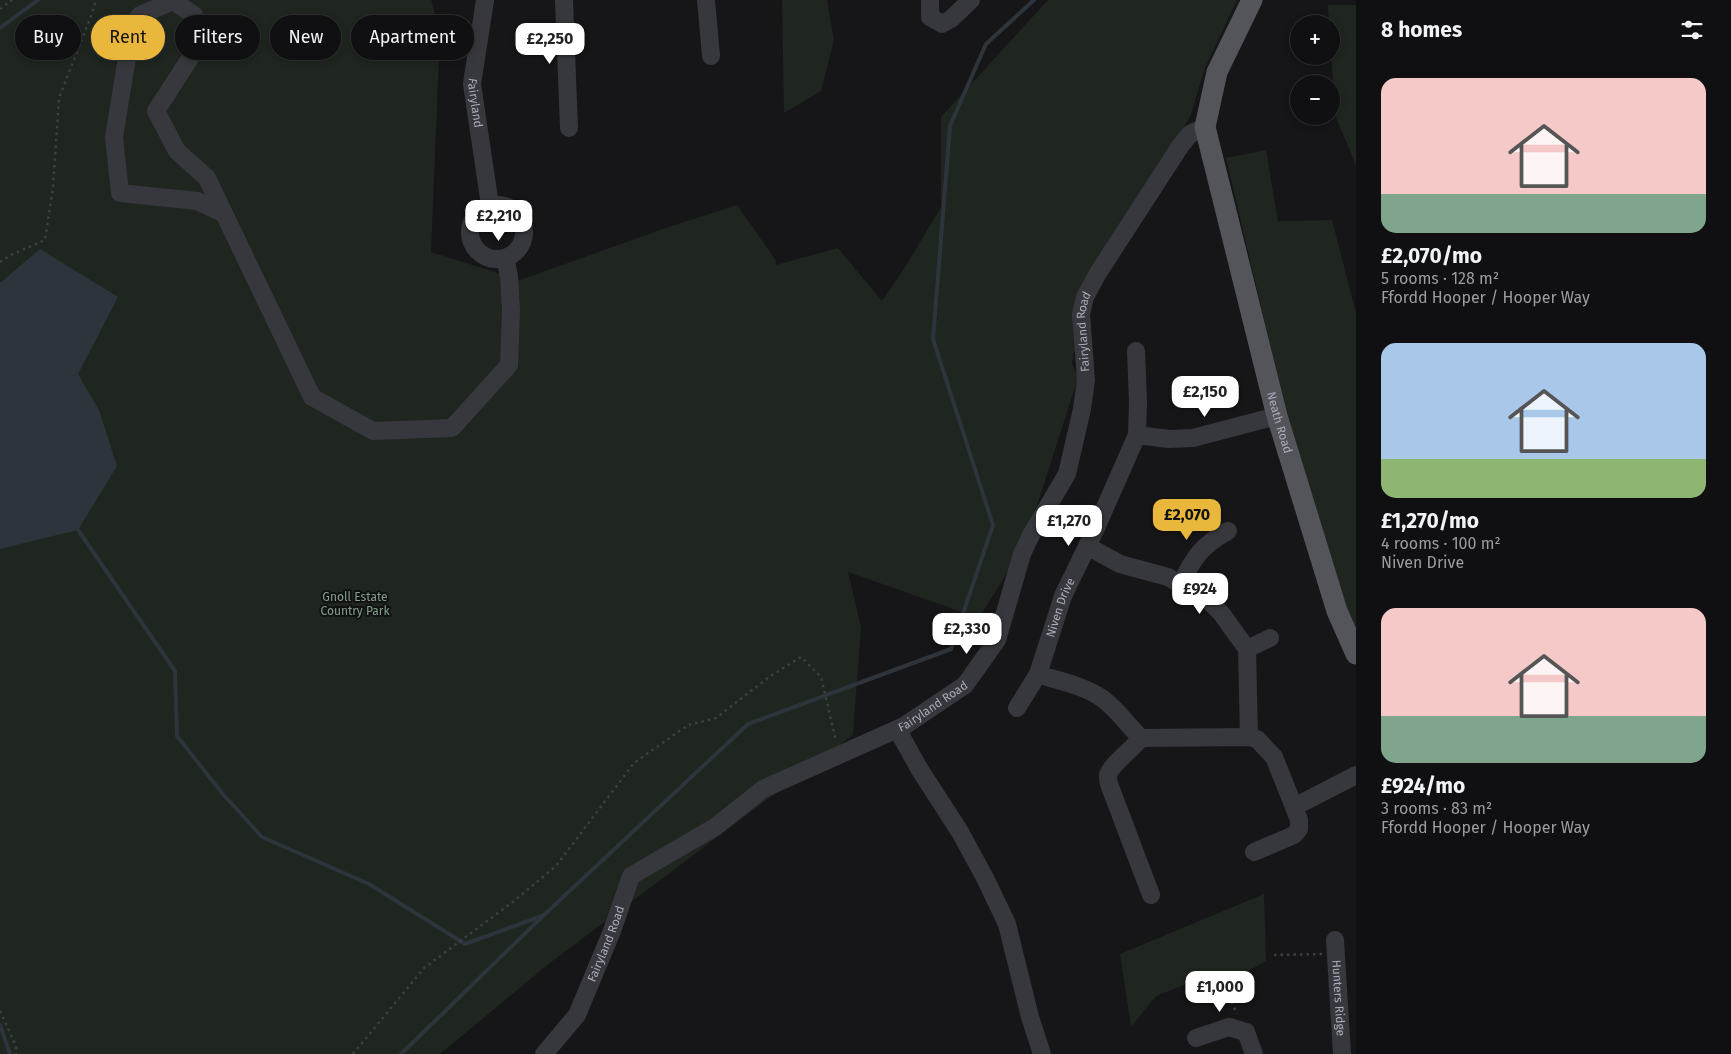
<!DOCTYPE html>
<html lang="en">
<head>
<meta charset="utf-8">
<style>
  body { margin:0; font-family:"Fira Sans",sans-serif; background:#19191b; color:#f1f3f6; height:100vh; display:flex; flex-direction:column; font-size:19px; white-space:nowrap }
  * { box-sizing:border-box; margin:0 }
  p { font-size:16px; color:#9c9d9f }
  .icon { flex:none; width:28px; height:28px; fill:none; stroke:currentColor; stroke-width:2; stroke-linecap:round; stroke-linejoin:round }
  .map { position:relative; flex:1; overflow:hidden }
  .drawer { display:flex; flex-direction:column; background:#101012; width:375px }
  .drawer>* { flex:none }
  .banner { position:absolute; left:15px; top:15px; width:475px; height:45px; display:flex; gap:10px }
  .buttons { position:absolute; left:1290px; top:15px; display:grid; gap:10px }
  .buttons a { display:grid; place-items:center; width:50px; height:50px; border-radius:50%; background:#101012; box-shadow:0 2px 8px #0003,0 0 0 1px #303032; font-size:25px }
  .price { position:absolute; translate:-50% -42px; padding:0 11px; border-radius:10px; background:#fff; color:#222; font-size:16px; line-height:32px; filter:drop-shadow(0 1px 2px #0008) }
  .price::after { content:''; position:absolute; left:50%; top:30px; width:15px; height:11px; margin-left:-8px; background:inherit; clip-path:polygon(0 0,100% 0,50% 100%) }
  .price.selected { background:#e9b73c; color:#111 }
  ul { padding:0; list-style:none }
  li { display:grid; align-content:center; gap:10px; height:265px; padding:0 25px }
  li span { display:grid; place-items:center; height:155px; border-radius:15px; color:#555 }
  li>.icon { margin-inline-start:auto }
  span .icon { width:90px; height:90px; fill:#fffc; stroke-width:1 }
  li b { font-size:21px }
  h2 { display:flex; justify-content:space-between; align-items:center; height:60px; padding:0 25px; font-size:21px }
  .tag { padding:0 18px; border-radius:22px; background:#101012; box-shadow:0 2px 8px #0003,0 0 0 1px #303032; font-size:18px; line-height:45px }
  .tag.selected { background:#e9b73c; color:#111 }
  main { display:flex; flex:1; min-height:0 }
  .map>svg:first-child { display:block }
  .green { fill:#1e261f }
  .water { fill:#2d343b }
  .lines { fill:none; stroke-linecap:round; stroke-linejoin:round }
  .stream { stroke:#2d343b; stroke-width:4 }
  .path { stroke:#3d3f44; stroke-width:2.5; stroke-dasharray:2.5 4; stroke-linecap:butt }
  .minor { stroke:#37383d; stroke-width:18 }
  .major { stroke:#53555b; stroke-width:21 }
  .labels { text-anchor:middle; stroke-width:4; stroke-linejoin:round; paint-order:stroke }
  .street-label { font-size:12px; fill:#a9acb7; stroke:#111113 }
  .park-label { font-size:12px; fill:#80a184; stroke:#111113 }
</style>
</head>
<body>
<main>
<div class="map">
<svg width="1356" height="1054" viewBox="0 0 1356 1054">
  <rect width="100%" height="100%" fill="#161618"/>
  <!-- green -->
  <path class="green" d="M0 0H431L440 33 431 252 520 280 663 229 737 205 775 259 776 265 838 248 882 301 907 264 941 207V117L1048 0H1237L1205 68 1190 117 1087 283 1072 363 1078 378 1024 546 979 618 848 572 861 627 853 735 550 963 440 1054H0Z
    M782 0H827L834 40 821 91 784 113Z
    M1328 5H1356V165L1335 115 1331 53V24H1329Z
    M1266 150 1278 221 1332 220 1356 313V636L1297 459 1226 158Z
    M1264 894 1266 961 1217 989 1212 974 1156 996 1131 1027 1120 954Z"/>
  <!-- water -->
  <path class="water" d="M40 249 118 297 78 374 99 410 117 466 78 530 0 549V283Z"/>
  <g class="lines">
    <!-- stream -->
    <path class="stream" d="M0 28 38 0
      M78 530 175 671 177 736 222 793 262 837 369 884 465 944 542 916
      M0 1025 10 1054
      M401 1054 544 915 748 724 951 649 993 525 933 339 950 126 986 44 1034 0"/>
    <!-- path -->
    <path class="path" d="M0 9 12 0
      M0 262 13 254 45 240 53 187 59 98 91 16 96 0
      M1274 955 1322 954
      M1226 990 1237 1014
      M0 1011 16 1046V1054
      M353 1054 424 968 514 901 556 866 634 763 688 725 716 718 769 677 801 657 821 677 836 741"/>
    <!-- minor -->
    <g class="minor">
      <path id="s1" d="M485 0 472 84 490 205"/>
      <path d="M564 0 569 128"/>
      <path d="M706 0 711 56"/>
      <path d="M930 0V17L942 24 951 19 971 0"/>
      <circle cx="497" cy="232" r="27"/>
      <path d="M223 213 197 201 120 193 114 137 132 27 140 15 173 1 194 15 192 55 156 111 177 151 207 178 312 397 373 431 452 428 509 365 511 310 509 276 505 258"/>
      <path d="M1136 351 1138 402 1137 435 1169 439 1193 438 1277 416"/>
      <path d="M1087 546 1120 564 1168 577 1209 601 1221 613 1247 649 1249 737"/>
      <path d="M1181 584C1193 558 1202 545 1228 531"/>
      <path d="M1247 649 1270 638"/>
      <path d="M1038 674C1058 681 1082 685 1100 697 1115 706 1127 725 1141 738L1249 737 1257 739 1274 757 1294 807 1299 820V829L1294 835 1254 852"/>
      <path id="s2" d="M1017 708 1038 674 1063 596 1096 528 1137 435"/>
      <path d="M897 729 920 770 960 832 985 878 1007 924 1030 1017 1042 1054"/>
      <path d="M1141 738C1133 749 1111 764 1108 775 1108 778 1108 781 1109 784L1151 895"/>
      <path d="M1294 807 1356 775"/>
      <path id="s3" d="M1335 940 1342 1054"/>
      <path d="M1196 1038 1229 1027 1246 1032 1254 1054"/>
      <path id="s4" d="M544 1054 577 1015 612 931 631 876 715 827 763 789 904 726 965 685 997 640 1022 554 1031 535 1067 474 1082 409 1086 380 1081 314 1085 297 1098 273 1181 145 1190 134 1205 127"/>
    </g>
    <!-- major -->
    <path class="major" id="s5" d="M1252 0 1217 72 1205 127 1277 416 1337 611 1356 654"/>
  </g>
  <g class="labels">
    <!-- street labels -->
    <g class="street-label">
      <text dy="4" stroke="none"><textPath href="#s1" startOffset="104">Fairyland</textPath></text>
      <text dy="4" stroke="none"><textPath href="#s4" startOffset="968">Fairyland Road</textPath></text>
      <text dy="4" stroke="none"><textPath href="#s5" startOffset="441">Neath Road</textPath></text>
      <text dy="4" stroke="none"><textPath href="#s2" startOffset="110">Niven Drive</textPath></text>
      <text dy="4" stroke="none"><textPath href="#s4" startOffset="548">Fairyland Road</textPath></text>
      <text dy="4" stroke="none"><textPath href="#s4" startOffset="128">Fairyland Road</textPath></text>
      <text dy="4" stroke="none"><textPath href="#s3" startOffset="58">Hunters Ridge</textPath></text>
    </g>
    <!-- park labels -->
    <g class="park-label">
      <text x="355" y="601">Gnoll Estate<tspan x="355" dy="14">Country Park</tspan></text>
    </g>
  </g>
</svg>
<div class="buttons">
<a>+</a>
<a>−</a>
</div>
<b class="price" style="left:550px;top:65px">£2,250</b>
<b class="price" style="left:499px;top:242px">£2,210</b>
<b class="price" style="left:1205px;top:418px">£2,150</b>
<b class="price selected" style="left:1187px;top:541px">£2,070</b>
<b class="price" style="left:1069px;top:547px">£1,270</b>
<b class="price" style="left:1200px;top:615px">£924</b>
<b class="price" style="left:967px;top:655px">£2,330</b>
<b class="price" style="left:1220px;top:1013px">£1,000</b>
<div class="banner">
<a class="tag">Buy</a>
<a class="tag selected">Rent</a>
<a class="tag">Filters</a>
<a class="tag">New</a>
<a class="tag">Apartment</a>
</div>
</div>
<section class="drawer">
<h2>8 homes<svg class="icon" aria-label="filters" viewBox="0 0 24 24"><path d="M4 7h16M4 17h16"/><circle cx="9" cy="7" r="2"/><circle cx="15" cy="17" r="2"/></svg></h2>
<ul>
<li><span style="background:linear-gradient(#f6c9c9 75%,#7fa58c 0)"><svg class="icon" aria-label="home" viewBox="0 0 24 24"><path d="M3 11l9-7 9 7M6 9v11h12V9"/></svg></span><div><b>£2,070/mo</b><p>5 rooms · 128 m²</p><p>Ffordd Hooper / Hooper Way</p></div></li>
<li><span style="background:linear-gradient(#a9c7e8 75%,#8fb573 0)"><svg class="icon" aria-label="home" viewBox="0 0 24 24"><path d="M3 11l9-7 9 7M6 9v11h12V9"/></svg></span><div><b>£1,270/mo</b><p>4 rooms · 100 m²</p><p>Niven Drive</p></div></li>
<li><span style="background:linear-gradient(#f6c9c9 70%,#7fa58c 0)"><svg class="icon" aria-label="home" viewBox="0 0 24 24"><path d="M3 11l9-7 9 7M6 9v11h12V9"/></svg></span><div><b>£924/mo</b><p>3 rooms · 83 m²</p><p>Ffordd Hooper / Hooper Way</p></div></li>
</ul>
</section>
</main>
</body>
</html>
